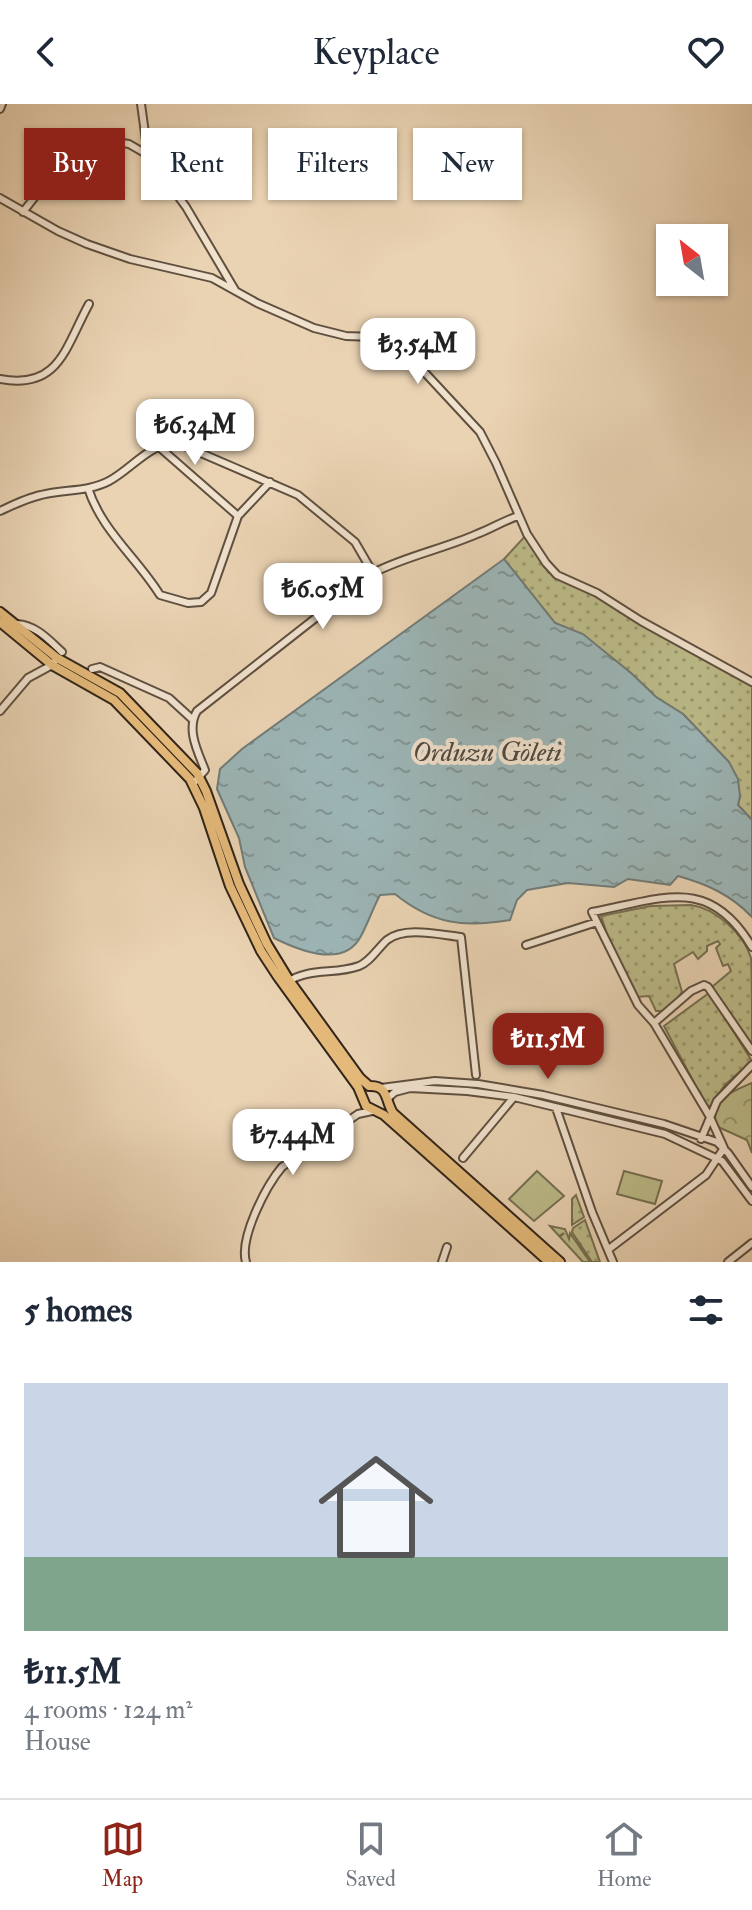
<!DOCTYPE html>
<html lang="en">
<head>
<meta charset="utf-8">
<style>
  body { margin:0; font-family:"IM FELL Double Pica",serif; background:#f6f6f7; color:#1f2937; height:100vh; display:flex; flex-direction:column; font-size:30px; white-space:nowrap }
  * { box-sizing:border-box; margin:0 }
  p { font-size:26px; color:#747a83 }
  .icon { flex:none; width:44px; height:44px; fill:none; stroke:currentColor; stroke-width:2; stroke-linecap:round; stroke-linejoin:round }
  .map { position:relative; height:1158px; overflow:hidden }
  .drawer { display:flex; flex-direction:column; background:#fff; flex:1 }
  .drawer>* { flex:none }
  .banner { position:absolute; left:24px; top:24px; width:704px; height:72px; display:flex; gap:16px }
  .needle { width:52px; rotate:329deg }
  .controls { position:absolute; left:656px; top:120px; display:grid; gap:16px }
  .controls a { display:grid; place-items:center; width:72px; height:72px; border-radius:0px; background:#fff; box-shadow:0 2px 6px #0004; font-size:40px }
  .price { position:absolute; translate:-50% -68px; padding:0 18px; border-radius:16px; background:#fff; color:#222; font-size:26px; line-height:52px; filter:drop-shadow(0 2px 4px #0008) }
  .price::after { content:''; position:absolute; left:50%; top:48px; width:24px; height:18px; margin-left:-12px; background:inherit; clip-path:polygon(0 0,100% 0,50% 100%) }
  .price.on { background:#8f2418; color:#fff }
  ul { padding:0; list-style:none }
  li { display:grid; align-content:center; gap:16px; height:424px; padding:0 24px }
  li+li { border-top:2px solid #e0e1e3 }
  li span { display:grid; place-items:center; height:248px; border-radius:0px; color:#555 }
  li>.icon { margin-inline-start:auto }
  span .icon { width:144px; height:144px; fill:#fffc; stroke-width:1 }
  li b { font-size:34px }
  h2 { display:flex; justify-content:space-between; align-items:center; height:96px; padding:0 24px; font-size:34px }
  .tag { padding:0 28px; border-radius:0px; background:#fff; box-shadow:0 2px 6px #0004; font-size:28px; line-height:72px }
  .tag.on { background:#8f2418; color:#fff }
  header { display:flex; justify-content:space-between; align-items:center; height:104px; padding:0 24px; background:#fff; font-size:36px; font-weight:600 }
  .dock { display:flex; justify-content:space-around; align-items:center; height:112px; border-top:2px solid #e0e1e3; background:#fff; font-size:22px; color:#747a83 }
  .dock a { display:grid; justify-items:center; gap:4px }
  .dock .on { color:#8f2418 }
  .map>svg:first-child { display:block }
  .grass { fill:url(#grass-dots); stroke:#767051; stroke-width:2 }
  .forest { fill:url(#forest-crowns); stroke:#767051; stroke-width:2 }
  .garden { fill:#bcbb89; stroke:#767051; stroke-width:2 }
  .water { fill:url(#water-ripples); stroke:#717c78; stroke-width:2 }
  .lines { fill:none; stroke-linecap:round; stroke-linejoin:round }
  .minor-casing { stroke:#5f5040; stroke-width:10 }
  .major-casing { stroke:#312519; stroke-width:12 }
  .minor { stroke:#f1e2ce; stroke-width:6 }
  .major { stroke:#e5ba7a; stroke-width:8 }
  .labels { text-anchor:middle; stroke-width:8; stroke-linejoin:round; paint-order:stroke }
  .water-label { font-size:28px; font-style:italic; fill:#4c4940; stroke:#f1e2ce }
</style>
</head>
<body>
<header><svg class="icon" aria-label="back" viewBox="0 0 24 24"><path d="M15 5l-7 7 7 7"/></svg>Keyplace<svg class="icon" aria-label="heart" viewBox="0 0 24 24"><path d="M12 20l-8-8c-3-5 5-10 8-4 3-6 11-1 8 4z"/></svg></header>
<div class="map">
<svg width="752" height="1158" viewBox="0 0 752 1158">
  <defs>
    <pattern id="grass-dots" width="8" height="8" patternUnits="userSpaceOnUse" patternTransform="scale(2)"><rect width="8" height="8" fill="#bcbb89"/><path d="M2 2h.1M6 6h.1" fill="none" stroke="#99986f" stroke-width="1.8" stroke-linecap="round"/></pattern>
    <pattern id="forest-crowns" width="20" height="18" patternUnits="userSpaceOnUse" patternTransform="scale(2)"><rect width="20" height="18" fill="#bcbb89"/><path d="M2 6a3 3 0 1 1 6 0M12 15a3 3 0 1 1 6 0" fill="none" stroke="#99986f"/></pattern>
    <pattern id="water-ripples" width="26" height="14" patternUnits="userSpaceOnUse" patternTransform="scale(2)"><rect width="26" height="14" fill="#9cb6b7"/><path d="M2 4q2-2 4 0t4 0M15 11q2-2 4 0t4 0" fill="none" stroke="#809494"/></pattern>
  </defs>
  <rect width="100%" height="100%" fill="#ead3b3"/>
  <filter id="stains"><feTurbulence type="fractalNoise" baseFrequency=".0025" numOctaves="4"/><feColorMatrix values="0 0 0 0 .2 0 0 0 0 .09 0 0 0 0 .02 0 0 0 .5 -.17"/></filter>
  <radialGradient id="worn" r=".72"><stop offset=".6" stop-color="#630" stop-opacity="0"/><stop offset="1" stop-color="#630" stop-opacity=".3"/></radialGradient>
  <!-- grass -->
  <path class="grass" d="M527 430 557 471 583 483 752 578V716L738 701 740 692 729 658 683 610 656 593 631 569 583 531 555 519 504 455Z
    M691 801C715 804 744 830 751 854 752 867 752 926 752 944L712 883 731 867 728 860 723 862 716 844 720 840 718 837 707 842V847L698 855 693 848 674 860 682 888 667 907H656L649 892 636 893 613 848 601 812 651 802Z
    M709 889 752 957 725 981 708 1005 664 922Z
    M576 1091 584 1113 572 1121V1095Z
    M585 1116 600 1158H592L572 1128 573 1124Z
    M550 1122 565 1125 569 1135 570 1129 590 1158H583L560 1133 564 1129 559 1132Z"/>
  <!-- forest -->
  <path class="forest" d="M752 979V1049L747 1036 716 1022C711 994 731 988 752 979Z"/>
  <!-- garden -->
  <path class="garden" d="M537 1067 564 1092 534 1117 509 1095Z
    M624 1067 662 1077 655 1100 617 1090Z"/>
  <!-- water -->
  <path class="water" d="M504 455 555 519 583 530 631 569 656 593 683 610 729 658 738 675 740 692 738 701 752 716V813C731 791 707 780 678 772L670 781 628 775 614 783 568 779 527 786 517 796 510 816C464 824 432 820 395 790L380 791C373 804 368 819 361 832 344 865 298 846 274 834L245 763 239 734 217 685 220 665 242 645Z"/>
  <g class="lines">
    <defs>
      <path id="minor" d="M141 0 148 51
        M0 5 2 0
        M59 62 94 81
        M0 94 58 127 87 140 130 155 212 174 257 199 314 224 346 232 374 233 392 240 415 258 480 328 496 359 527 430 546 459 557 471 597 489 641 517 752 578
        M23 108 59 62 74 47 103 36 129 40 148 51 186 103 235 186
        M0 275C59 286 65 244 89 200
        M158 342 238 412
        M88 384C101 426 138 455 160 491L188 499 201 498 211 489 238 412 270 378
        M0 407C13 401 27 394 41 391 64 385 88 388 109 377 132 365 153 335 180 340L298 391 355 438 373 469
        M17 520C36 521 49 536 62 548
        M92 565 100 563 169 594 192 615
        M0 607 28 574 52 561 57 554
        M193 680 205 666C198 648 186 626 197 607L373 469C406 452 443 445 477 430 491 425 503 417 518 412
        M526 841 597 818
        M286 879C308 863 335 871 359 862 370 858 378 844 387 836 405 822 440 831 461 833L476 971
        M654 919 691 887 704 881 708 883 752 947
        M381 984 435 977 478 980 543 991 664 1020 717 1038 728 1049 752 1083
        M388 994 395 988 410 984 467 987 514 993 665 1030 722 1057 752 1097
        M556 1004 592 1108 613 1158
        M701 1035 717 997 752 961
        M463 1054 514 993
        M609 1145 706 1071 724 1044 710 1013 654 919 638 901 592 808C662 795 709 770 752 843
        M246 1158C239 1134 266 1082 282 1063L358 1010 372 1007
        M442 1158 447 1143
        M728 1158 752 1139"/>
      <path id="major" d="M0 508 57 554 120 589 197 669 206 687 239 780 267 840 289 876 360 974 369 982C389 981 385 997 393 1009L560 1158
        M0 518 52 561 114 596 190 675 204 704 230 782 261 847 278 873 358 983 366 1002 384 1011 549 1158"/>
    </defs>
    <!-- minor casing -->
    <use href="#minor" class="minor-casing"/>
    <!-- major casing -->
    <use href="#major" class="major-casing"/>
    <!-- minor -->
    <use href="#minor" class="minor"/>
    <!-- major -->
    <use href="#major" class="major"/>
  </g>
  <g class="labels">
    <!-- water labels -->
    <g class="water-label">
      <text x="487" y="657">Orduzu Göleti</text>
    </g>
  </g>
  <rect width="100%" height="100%" filter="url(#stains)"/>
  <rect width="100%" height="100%" fill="url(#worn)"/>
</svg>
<div class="controls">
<a><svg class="needle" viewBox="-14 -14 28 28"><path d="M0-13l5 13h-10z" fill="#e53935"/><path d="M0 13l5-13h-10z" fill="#747a83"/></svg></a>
</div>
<b class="price" style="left:418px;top:282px">₺3.54M</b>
<b class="price" style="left:195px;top:363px">₺6.34M</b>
<b class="price" style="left:323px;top:527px">₺6.05M</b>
<b class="price on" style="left:548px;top:977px">₺11.5M</b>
<b class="price" style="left:293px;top:1073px">₺7.44M</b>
<div class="banner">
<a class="tag on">Buy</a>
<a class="tag">Rent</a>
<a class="tag">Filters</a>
<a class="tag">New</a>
</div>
</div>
<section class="drawer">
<h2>5 homes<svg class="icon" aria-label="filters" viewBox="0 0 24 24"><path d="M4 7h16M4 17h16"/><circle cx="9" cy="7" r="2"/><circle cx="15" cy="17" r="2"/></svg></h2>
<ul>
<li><span style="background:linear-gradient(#c9d6e8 70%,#7fa58c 0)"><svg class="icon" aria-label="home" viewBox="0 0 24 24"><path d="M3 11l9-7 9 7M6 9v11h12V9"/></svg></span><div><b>₺11.5M</b><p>4 rooms · 124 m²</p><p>House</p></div></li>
</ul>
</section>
<nav class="dock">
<a class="on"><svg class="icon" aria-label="map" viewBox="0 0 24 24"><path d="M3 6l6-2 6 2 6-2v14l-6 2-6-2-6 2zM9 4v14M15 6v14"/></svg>Map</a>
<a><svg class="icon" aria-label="saved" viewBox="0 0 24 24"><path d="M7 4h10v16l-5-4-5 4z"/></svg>Saved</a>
<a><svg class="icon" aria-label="home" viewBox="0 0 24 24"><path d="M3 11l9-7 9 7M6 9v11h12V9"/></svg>Home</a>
</nav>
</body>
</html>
